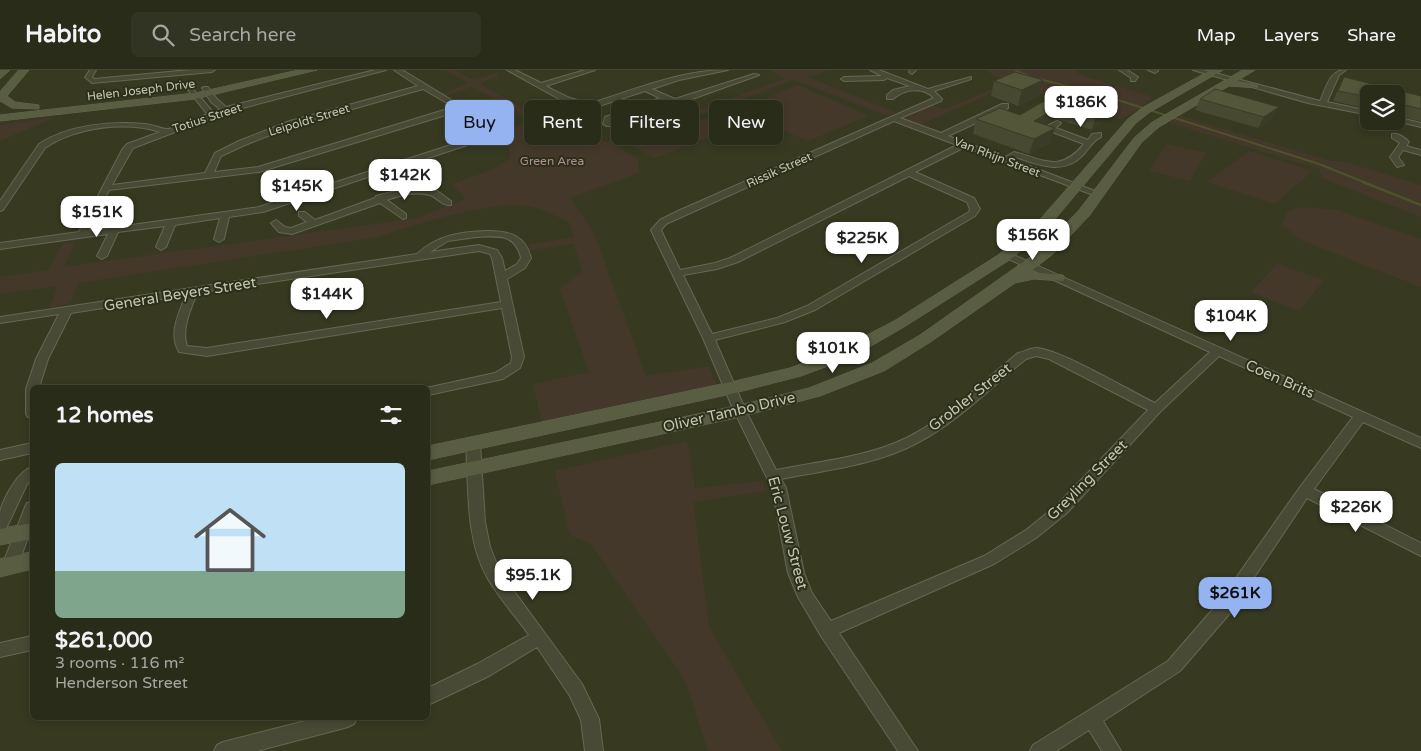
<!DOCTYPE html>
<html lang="en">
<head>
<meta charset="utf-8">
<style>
  body { margin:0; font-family:"Varela Round",sans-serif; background:#313422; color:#f1f3f6; height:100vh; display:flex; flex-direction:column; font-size:19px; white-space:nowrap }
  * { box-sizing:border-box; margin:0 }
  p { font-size:16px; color:#a5a7a2 }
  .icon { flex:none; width:28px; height:28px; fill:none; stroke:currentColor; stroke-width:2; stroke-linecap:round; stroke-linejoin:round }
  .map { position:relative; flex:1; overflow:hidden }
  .drawer { position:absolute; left:30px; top:315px; width:400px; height:335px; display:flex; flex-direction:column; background:#292c19; border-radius:8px; box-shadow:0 2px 8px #0003,0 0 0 1px #454838 }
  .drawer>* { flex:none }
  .guide { position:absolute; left:445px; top:30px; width:475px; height:45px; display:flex; gap:10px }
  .fabs { position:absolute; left:1360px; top:15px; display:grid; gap:10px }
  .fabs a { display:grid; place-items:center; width:45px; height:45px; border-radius:8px; background:#292c19; box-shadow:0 2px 8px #0003,0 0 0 1px #454838; font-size:25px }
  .price { position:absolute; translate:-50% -42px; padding:0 11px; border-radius:10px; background:#fff; color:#222; font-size:16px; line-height:32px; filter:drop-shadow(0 1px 2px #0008) }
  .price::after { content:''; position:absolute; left:50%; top:30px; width:15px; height:11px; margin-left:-8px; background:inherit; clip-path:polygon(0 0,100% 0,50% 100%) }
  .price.on { background:#95b2f1; color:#111 }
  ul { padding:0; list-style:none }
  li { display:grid; align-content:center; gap:10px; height:265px; padding:0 25px }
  li span { display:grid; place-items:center; height:155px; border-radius:8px; color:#555 }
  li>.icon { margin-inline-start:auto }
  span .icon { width:90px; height:90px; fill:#fffc; stroke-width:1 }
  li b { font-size:21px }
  h2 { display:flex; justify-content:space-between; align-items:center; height:60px; padding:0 25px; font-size:21px }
  .pill { padding:0 18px; border-radius:8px; background:#292c19; box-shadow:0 2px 8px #0003,0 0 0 1px #454838; font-size:18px; line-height:45px }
  .pill.on { background:#95b2f1; color:#111 }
  header { display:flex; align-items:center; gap:30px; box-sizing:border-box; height:70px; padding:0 25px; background:#292c19; border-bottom:1px solid #454838 }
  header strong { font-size:24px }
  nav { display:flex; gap:28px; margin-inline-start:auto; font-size:18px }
  .search { width:350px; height:45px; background:#313422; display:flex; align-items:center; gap:12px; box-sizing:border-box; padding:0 18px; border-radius:8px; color:#a5a7a2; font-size:19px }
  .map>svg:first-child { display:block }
  .green { fill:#44382b }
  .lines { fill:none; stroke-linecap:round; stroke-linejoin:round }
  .stream-far1 { stroke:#4d5328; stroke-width:2 }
  .stream { stroke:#4d5328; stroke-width:2.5 }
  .street-casing { stroke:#656852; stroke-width:2 }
  .secondary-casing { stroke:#656852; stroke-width:1 }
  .street { fill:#484a35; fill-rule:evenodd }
  .secondary { fill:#595d42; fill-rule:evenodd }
  .wall { fill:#474a30 }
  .shaded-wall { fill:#3a3c27 }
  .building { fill:#535638; stroke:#3a3c27 }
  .labels { text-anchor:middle; stroke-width:4; stroke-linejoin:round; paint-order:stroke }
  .far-street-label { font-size:12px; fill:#c3c7af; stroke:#2c2f1a }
  .far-park-label { font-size:12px; fill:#b28c94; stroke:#2c2f1a }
  .street-label { font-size:15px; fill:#c3c7af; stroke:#2c2f1a }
</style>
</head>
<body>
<header>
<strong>Habito</strong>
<div class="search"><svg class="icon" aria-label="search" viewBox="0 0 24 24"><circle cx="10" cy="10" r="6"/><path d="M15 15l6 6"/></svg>Search here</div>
<nav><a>Map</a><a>Layers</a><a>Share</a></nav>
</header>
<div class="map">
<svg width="1421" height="681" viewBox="0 0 1421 681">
  <rect width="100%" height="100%" fill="#373a21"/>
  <!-- green -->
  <path class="green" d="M445 0H455L474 10 496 3 500 5 480 14 542 49 568 40 584 42 566 52 606 72 785 9 770 0H828L808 7 897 43 889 46 793 10 617 76 638 89 639 103 570 128 594 163 646 306 709 296 718 318 542 353 533 314 589 302 560 219 582 202 574 174 530 180 529 175 574 167 569 152C558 147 545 140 533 137 499 128 413 155 379 167L78 213 71 233 50 238 57 216 0 224V207L48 200 63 174 75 173 64 197 418 148 465 129 452 114 491 100 510 89 509 76 502 62 532 51 473 17 442 26 440 25 468 13Z
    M986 0H1074L1081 5 1153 27 1136 41 1120 49 1011 15 919 55 903 49 933 35 945 39 1004 14Z
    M798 15 869 46 808 71 736 40Z
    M58 46 0 71V55Z
    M1181 46 1327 90 1348 93 1421 115V147L1322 108 1319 99 1170 53Z
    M711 47 734 58 654 88 631 75Z
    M1167 74 1206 83 1190 111 1149 101Z
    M1249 81 1313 101 1274 134 1207 112Z
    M1300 137 1337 140 1421 169V217L1303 171 1282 155 1286 143Z
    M1277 194 1324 210 1299 241 1251 222Z
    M687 371 695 418 763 411 765 421 693 432 709 557 782 681H708L685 610 591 474 570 465 555 401Z"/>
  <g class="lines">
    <!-- stream-far1 -->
    <path class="stream-far1" d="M1015 0 1028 6
      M1039 9 1099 24 1319 94 1366 113"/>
    <!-- stream -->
    <path class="stream" d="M1363 112 1421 135"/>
    <defs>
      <path id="street" d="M90 0H96L92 7 94 9 190 0H215L212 2 92 13 85 7Z
        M375 0H386L228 42 133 78 112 115 205 103 215 83 239 71 290 51 418 16 394 0H402L499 59 498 65 382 103 409 118 437 121 451 131V135C442 136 438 128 430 125 415 121 402 125 387 130L406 144V148L403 149 380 133 292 164 279 162 271 153 276 150 285 157 291 158 307 152 299 146V142H305L315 150 375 128 376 126 400 120 374 105 263 142 229 147 224 169 219 172 214 169 220 148 175 155 166 177 161 180 156 177 165 156 118 162 107 186 102 189 97 186 108 164 0 179V173L79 162 122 80 127 74 160 62C126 51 75 57 45 78L3 140 0 141V131L39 74C68 55 110 51 145 54 152 54 160 59 167 59 176 59 198 48 207 44L188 20 192 18 213 42 220 39 211 32 202 18 204 17H208L217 29 226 37ZM423 19 454 37 258 97 214 102 221 86 245 75 296 55ZM459 41 491 62 259 137 89 161 109 120 259 102Z
        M507 0H515L541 13 585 0H595L546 16C563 25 576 33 595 32 639 18 682 0 728 0L679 10 652 19 675 29 754 4 759 5 678 34 666 31 612 50 610 56H607L603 54 605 47 660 28 645 21 599 36 583 37 570 35Z
        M870 0H879L928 19 971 7V9L934 21 942 29 941 31 900 48 941 63 1002 34H1008V38L948 66 1005 87 1014 82C1045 90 1060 103 1084 74L1047 60V56L1057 51 1061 53 1056 58 1088 70 1092 64 1101 63V67C1093 70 1088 80 1082 86 1062 106 1037 94 1015 87L1011 89 1103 124 1096 126 965 77 915 102 974 128 980 139 975 146 815 240 785 252 715 270 746 341 776 400C816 392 858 388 895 373 942 354 979 314 1018 283 1023 282 1031 278 1036 278 1060 279 1130 321 1155 333L1210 282 1004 187 1002 185 1007 182 1421 368V378L1363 352 1314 419 1421 473V486L1307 428 1231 542 1180 601 1103 651 1121 681H1102L1089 660 1056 681H1030L1033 675 1168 591 1219 532 1300 417 1353 347 1219 286 1160 342 1067 443 1036 468 994 494 839 563 918 681H898L821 566 798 527 788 503 772 418 734 341 703 268 651 160 660 150 678 141 934 28C923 16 904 19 893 29H887V25L893 20 910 16 887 8 884 10 844 11 841 9 844 7 882 6ZM894 51 957 75 730 188 715 193 680 200 661 160 666 154ZM909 106 967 132 970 139 969 142 807 236 777 248 712 264 683 205 717 199 738 192ZM1036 286 1049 289 1148 340 1057 435 1026 460 984 486 831 551 812 523 804 503 786 418 781 409C826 400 876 395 917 373 958 352 991 317 1026 289Z
        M910 0H916L912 4 909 2Z
        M1119 0H1127L1138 7 1135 11H1131V8Z
        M1148 0H1158V1L1155 3Z
        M1193 0H1204L1320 31C1327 17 1329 0 1346 0L1339 5 1327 32 1369 41V45L1308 33Z
        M1396 47 1421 53V57L1396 51Z
        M1392 64C1398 63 1405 68 1409 72L1406 76 1421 80V85L1403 80 1398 87 1404 95 1397 97 1390 87 1400 73 1392 68Z
        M488 161C509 161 525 165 531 188L525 198 507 209 524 287 520 298 503 309 428 325 426 318 495 303 511 293 512 287 502 238 207 286 179 282C168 263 179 243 186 225L71 243 48 289 39 318H32V348L28 347 26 344V319L36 289 59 244 0 253V247L417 184C438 165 459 162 488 161ZM476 167C498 166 515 163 521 188L517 194 505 201 502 188 497 180 479 175 430 182 448 171ZM479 181 490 184 492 188 501 232 207 278 187 276C181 259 191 239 197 223Z
        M473 369 478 371 480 374 485 452 490 477 500 502 582 614 599 649 603 681H585L581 650 570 626 537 577 489 606 428 635V618L477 594 529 565C516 547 500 529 488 509 465 470 469 418 466 374L468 371Z
        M32 373V383L0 390V380Z
        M32 397V409L27 414 5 461 0 463C0 456 0 448 0 442 3 429 18 401 32 397Z
        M32 432V455L18 496 15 500 10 502 5 500 2 496 25 437 27 433Z
        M32 566V580L0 587V573Z
        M317 648H357L354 654 348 657 257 681H214L217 675 223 672Z"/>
      <path id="secondary" d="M0 0H10L0 9Z
        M19 0H29L7 26 15 32 39 35V39L12 38 0 31V22Z
        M299 0H317L195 29 0 51V45L195 23Z
        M1211 0H1223L1150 42 1136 53 1045 161 1008 191 904 257 852 287 801 306 731 324 428 390V376L731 312 790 298 840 279 894 251 998 185 1035 155 1128 49 1142 38Z
        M1243 0H1255L1237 11 1258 14V18L1229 16 1159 57 1142 72 1089 146 1053 184 1030 202 1063 205 1065 208 1063 211 1034 209 1015 213 932 271 884 301 820 326 740 347 428 415V401L740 335 809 318 872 293 920 265 1043 178 1079 140 1134 68 1151 53Z
        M32 453V469L0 475V459Z
        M32 482V499L0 507V489Z"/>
    </defs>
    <!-- street casing -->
    <use href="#street" class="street-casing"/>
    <!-- secondary casing -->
    <use href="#secondary" class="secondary-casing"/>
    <!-- street -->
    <use href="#street" class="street"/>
    <!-- secondary -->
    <use href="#secondary" class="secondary"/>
  </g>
  <!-- wall -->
  <path class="wall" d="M1344 7 1421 26V51L1396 46V24H1369V39L1333 31 1339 17Z
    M994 11 1038 26 1018 36 991 26Z
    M1065 19 1109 48 1092 60 1056 49 1046 55 1050 73 1029 84 973 64 976 49 1020 45Z
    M1200 29 1273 48 1258 58 1195 40Z"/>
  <!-- shaded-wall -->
  <path class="shaded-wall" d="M1043 10 1038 26 1018 36 1022 20Z
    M1114 34 1109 48 1092 60 1096 45Z
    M1061 35 1056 49 1030 66 1034 51Z
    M1279 37 1273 48 1258 58 1264 47Z
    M1055 58 1050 73 1029 84 1034 69Z"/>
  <!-- building -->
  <path class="building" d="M1015 2 1043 10 1022 20 994 11Z
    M1344 7 1421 26V39L1396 33V24H1369V27L1338 21Z
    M1065 19 1114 34 1096 45 1061 35 1034 51 1055 58 1034 69 976 49 1000 38 1020 45Z
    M1215 19 1279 37 1264 47 1200 29Z"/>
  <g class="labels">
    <!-- far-street labels -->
    <g class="far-street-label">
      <text transform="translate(141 20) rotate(-7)" y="4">Helen Joseph Drive</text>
      <text transform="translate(207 48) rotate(-18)" y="4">Totius Street</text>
      <text transform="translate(309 50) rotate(-17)" y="4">Leipoldt Street</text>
      <text transform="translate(997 87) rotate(21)" y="4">Van Rhijn Street</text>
      <text transform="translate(779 100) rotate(-24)" y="4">Rissik Street</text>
    </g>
    <!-- far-park labels -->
    <g class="far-park-label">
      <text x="552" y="95">Green Area</text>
    </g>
    <!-- street labels -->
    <g class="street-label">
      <text transform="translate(180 224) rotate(-9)" y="5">General Beyers Street</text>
      <text transform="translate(1280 309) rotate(24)" y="5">Coen Brits</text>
      <text transform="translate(970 327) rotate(-38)" y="5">Grobler Street</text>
      <text transform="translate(729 342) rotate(-13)" y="5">Oliver Tambo Drive</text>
      <text transform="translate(1087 410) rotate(-45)" y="5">Greyling Street</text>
      <text transform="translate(788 463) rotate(75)" y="5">Eric Louw Street</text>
    </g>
  </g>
</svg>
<div class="fabs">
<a><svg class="icon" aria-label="layers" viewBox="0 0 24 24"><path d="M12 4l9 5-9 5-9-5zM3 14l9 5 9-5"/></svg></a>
</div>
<b class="price" style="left:1081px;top:58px">$186K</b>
<b class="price" style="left:405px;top:131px">$142K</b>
<b class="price" style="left:297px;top:142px">$145K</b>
<b class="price" style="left:97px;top:168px">$151K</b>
<b class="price" style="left:1033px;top:191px">$156K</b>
<b class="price" style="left:862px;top:194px">$225K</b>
<b class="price" style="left:327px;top:250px">$144K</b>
<b class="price" style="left:1231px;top:272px">$104K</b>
<b class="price" style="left:833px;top:304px">$101K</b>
<b class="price" style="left:1356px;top:463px">$226K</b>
<b class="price" style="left:533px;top:531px">$95.1K</b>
<b class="price on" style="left:1235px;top:549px">$261K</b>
<div class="guide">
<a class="pill on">Buy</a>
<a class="pill">Rent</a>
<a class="pill">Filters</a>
<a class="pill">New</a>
</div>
<section class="drawer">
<h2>12 homes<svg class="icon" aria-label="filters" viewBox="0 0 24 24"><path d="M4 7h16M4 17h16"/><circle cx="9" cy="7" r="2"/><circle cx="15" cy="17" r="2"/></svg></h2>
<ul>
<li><span style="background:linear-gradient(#bfe0f5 70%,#7fa58c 0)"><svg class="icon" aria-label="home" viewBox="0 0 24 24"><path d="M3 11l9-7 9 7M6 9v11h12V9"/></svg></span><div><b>$261,000</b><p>3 rooms · 116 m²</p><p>Henderson Street</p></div></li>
</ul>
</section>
</div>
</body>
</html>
